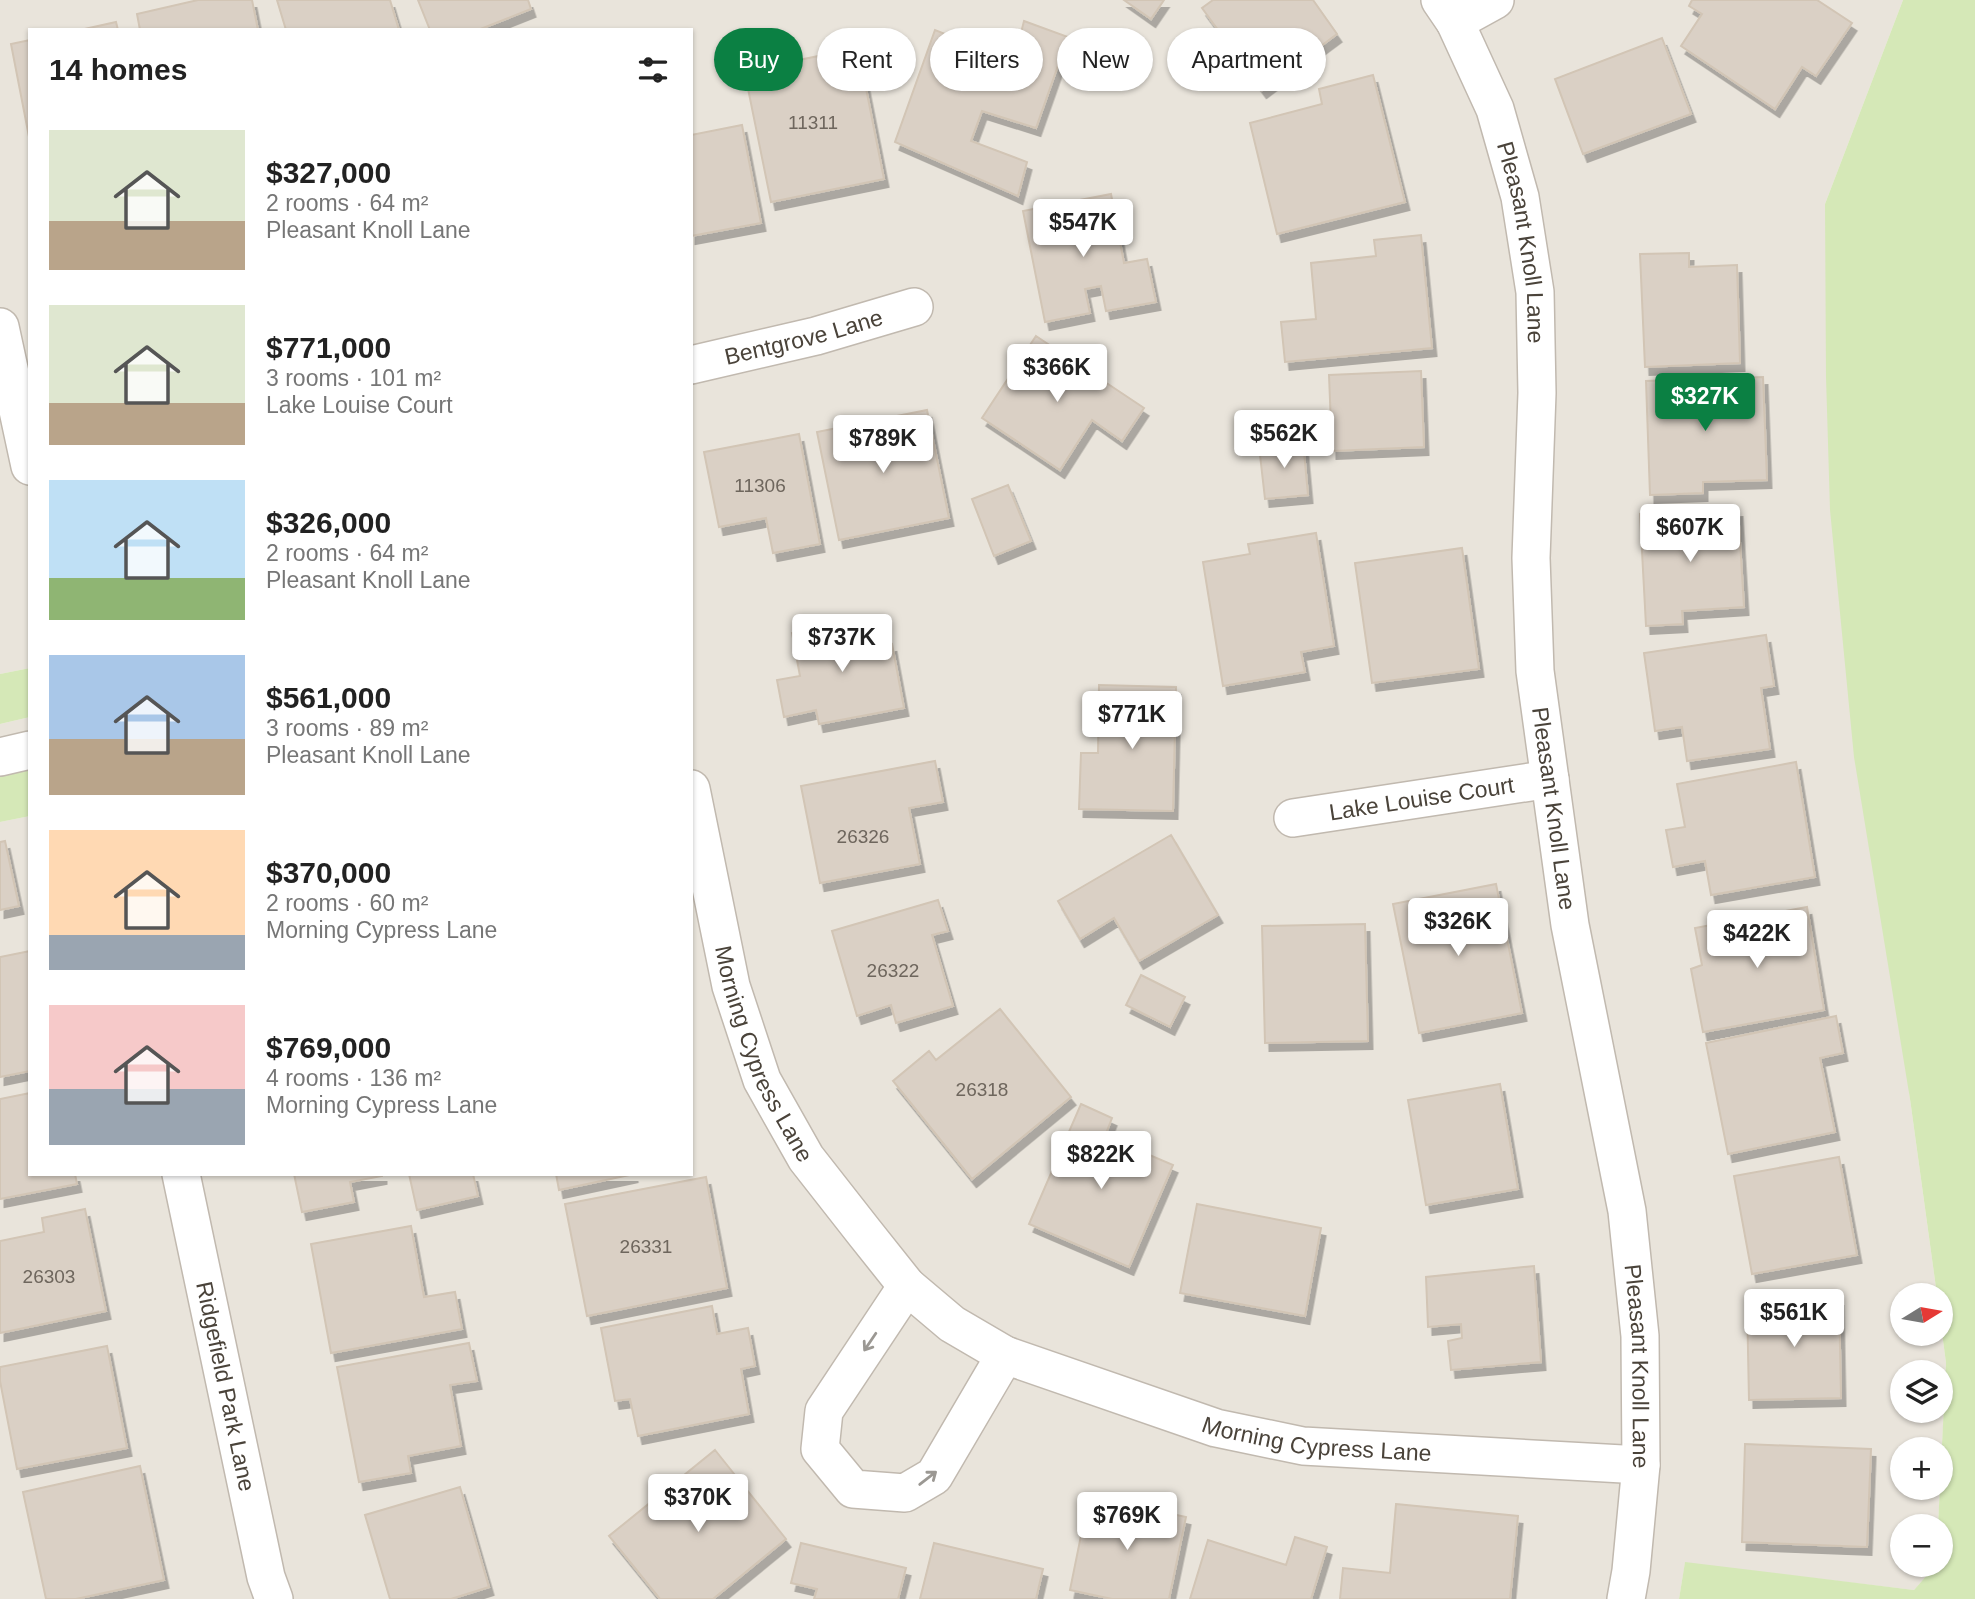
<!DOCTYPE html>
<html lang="en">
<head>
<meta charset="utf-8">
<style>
  body { margin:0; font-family:Arial,sans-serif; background:#f6f6f6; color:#222; height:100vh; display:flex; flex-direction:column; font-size:26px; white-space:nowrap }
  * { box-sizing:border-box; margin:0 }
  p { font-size:23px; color:#767676 }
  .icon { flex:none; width:38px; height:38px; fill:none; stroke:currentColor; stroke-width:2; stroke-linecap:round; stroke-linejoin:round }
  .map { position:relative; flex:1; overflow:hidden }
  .side { position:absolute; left:28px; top:28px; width:665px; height:1148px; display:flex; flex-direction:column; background:#fff; border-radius:0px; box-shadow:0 2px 5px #0004 }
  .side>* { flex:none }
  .top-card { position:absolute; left:714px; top:28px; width:665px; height:63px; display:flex; gap:14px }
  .needle { width:46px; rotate:79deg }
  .fabs { position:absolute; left:1890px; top:1283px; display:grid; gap:14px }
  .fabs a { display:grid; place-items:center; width:63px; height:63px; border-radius:50%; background:#fff; box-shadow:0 2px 5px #0004; font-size:35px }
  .price { position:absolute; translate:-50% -60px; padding:0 16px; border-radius:7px; background:#fff; color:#222; font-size:23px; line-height:46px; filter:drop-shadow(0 2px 4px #0008) }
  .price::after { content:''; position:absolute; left:50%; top:42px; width:21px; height:16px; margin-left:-10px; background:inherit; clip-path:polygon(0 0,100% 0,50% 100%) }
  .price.on { background:#0b8043; color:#fff }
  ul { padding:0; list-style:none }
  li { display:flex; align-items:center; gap:21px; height:175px; padding:0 21px }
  li span { display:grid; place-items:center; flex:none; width:196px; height:140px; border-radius:0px; color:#555 }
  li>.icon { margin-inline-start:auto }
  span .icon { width:84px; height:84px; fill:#fffc; stroke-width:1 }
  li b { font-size:30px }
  h2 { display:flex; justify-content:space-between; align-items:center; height:84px; padding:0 21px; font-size:30px }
  .tag { padding:0 24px; border-radius:32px; background:#fff; box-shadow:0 2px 5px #0004; font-size:24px; line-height:63px }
  .tag.on { background:#0b8043; color:#fff }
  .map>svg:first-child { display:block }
  .residential { fill:#e9e4db; fill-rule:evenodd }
  .green { fill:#d5e8b7 }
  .building { fill:#dad0c5; stroke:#d2c5b5; stroke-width:2; filter:url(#shadow) }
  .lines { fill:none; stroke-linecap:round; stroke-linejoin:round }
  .minor-casing { stroke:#c1b9af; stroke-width:40 }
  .minor { stroke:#fff; stroke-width:37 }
  .oneway { stroke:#9b9893 }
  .labels { text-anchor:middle; stroke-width:7; stroke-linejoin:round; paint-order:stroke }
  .number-label { font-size:19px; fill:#6e665d }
  .street-label { font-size:23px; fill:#4a433a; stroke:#fff }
</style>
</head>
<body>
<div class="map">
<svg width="1975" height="1599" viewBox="0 0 1975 1599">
  <defs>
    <filter id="shadow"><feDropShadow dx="4.5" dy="8" stdDeviation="0" flood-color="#0004"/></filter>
  </defs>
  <rect width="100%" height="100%" fill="#f6f2ec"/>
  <!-- residential -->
  <path class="residential" d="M0 0H1903L1825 204 1910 1099 1937 1295H1902V1334H1941V1325L1946 1363 1941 1468V1449H1902V1488H1940L1938 1526H1902V1564L1936 1566 1914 1590 1685 1563 1679 1599H0V822L30 816V1174H691V30H30V668L0 674ZM1902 1372H1941V1410H1902Z
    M30 717V765L0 772V724Z"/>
  <!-- green -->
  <path class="green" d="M1903 0H1975V1599H1679L1685 1562 1914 1590 1936 1565 1941 1564V1526H1938L1946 1363 1941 1325V1295H1937L1910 1099 1854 757 1830 510 1826 377 1825 204Z
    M30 668V717L0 724V674Z
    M30 765V816L0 822V772Z"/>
  <!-- building -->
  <path class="building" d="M198 0H252L258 30H140L137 14Z
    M277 0H390L399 30H286Z
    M418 0H528L531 9 478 30H430Z
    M1124 0H1164L1151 19Z
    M1213 0H1313L1337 34 1262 90 1202 8Z
    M1692 0H1817L1852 23 1816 76 1802 67 1775 109 1681 46 1702 14 1689 6Z
    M1024 21 1068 37 1036 128 982 111 971 141 1027 162 1018 196 895 142 935 30 1014 61Z
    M116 22 118 30H80Z
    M1662 38 1691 114 1583 154 1555 79Z
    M30 40V142L11 44Z
    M858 48 884 179 771 202 743 64 772 58 774 65Z
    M1373 75 1405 202 1277 234 1250 123 1322 104 1319 89Z
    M742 125 761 223 691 236V135Z
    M1111 194 1124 263 1147 259 1156 302 1106 311 1101 286 1085 289 1090 313 1045 322 1023 211Z
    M1421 235 1432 348 1285 362 1281 322 1316 319 1311 263 1376 256 1374 240Z
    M1689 253V267L1737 265 1740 363 1645 367 1640 254Z
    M1036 336 1144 408 1122 441 1092 420 1060 470 982 418Z
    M1421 371 1424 447 1332 451 1329 375Z
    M1763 377 1767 480 1703 482V493L1650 495 1646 381Z
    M927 410 949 518 839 540 817 432Z
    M799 434 820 544 773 553 766 518 719 527 704 452Z
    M1303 441 1308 495 1265 499 1259 446Z
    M1008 485 1031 541 994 556 972 499Z
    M1738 509 1744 607 1682 611 1683 624 1646 626 1640 514Z
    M1316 533 1334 646 1301 652 1305 672 1223 686 1203 562 1250 554 1248 544Z
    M1462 548 1479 669 1372 683 1355 563Z
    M872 618 877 647 892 644 904 708 819 724 816 710 784 717 777 680 800 676 792 633Z
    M1766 635 1774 686 1761 688 1770 749 1687 761 1682 727 1655 731 1644 653Z
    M1099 685 1176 687 1173 811 1079 809 1081 753H1098Z
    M935 761 943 802 909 808 920 864 820 883 801 786Z
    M1796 762 1815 877 1711 895 1705 861 1673 867 1666 830 1685 827 1677 784Z
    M1171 835 1218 915 1139 961 1114 918 1080 939 1058 901Z
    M5 841 19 906 0 910V842Z
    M1496 884 1522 1013 1419 1033 1393 904Z
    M938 900 948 931 932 935 953 1006 896 1023 891 1005 857 1016 832 931Z
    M1807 907 1824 1010 1703 1032 1691 969 1702 965 1695 928Z
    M1365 924 1368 1041 1265 1043 1262 926Z
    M30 951V1071L0 1077V957Z
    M1141 975 1185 997 1170 1027 1126 1005Z
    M1000 1009 1071 1097 972 1179 893 1081 929 1051 936 1060Z
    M1836 1016 1843 1053 1820 1058 1835 1132 1728 1154 1706 1043Z
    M1500 1084 1518 1189 1426 1205 1408 1100Z
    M30 1093V1174H75L77 1184 0 1199V1099Z
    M1081 1104 1112 1118 1105 1136 1173 1165 1129 1267 1029 1224Z
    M1839 1157 1857 1255 1752 1274 1734 1176Z
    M294 1174H382V1176L350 1182 354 1202 302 1212Z
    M409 1174H473L478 1196 417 1210Z
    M556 1174H634L559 1190Z
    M706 1177 727 1288 587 1316 565 1204Z
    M1197 1204 1321 1228 1305 1316 1180 1293Z
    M85 1209 106 1311 0 1333V1241L44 1232 42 1218Z
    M411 1226 424 1297 455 1292 462 1329 331 1353 311 1244Z
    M1534 1266 1541 1362 1451 1370 1448 1341 1462 1338 1461 1324 1428 1327 1426 1277Z
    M1839 1298 1841 1398 1749 1400 1747 1300Z
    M712 1306 717 1334 748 1328 755 1366 741 1369 749 1414 638 1436 630 1399 615 1401 601 1328Z
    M469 1343 477 1381 450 1385 461 1446 408 1456 411 1473 359 1482 337 1367Z
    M107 1346 127 1448 17 1469 0 1381V1367Z
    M1745 1444 1871 1449 1867 1547 1742 1542Z
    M715 1450 786 1539 713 1599H660L609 1536Z
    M140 1466 164 1580 76 1599H46L23 1492Z
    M460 1487 489 1587 451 1599H390L365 1515Z
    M1089 1496 1186 1517 1169 1599H1112L1070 1590Z
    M1396 1504 1518 1516 1510 1599H1340L1343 1568 1390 1573Z
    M1295 1537 1327 1547 1311 1599H1190L1208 1540 1286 1565Z
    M801 1543 906 1568 898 1599H814L817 1589 791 1583Z
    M934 1543 1043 1569 1036 1599H920Z"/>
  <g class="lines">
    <defs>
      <g id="minor">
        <path id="s1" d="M1440 0 1455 22 1495 109 1520 197 1535 292 1537 393 1531 558 1535 671 1570 925 1627 1211 1640 1336 1641 1465 1631 1571 1626 1599"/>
        <path d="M1455 22 1495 0"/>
        <path d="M0 327 30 466"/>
        <path id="s2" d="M691 365 816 336 914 307"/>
        <path d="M0 757 30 750"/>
        <path id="s3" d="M691 789 731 986 762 1080 806 1158 864 1232 907 1286 952 1324 1005 1355 1216 1428 1303 1446 1641 1465"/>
        <path id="s4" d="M1293 818 1550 779"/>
        <path id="s5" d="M181 1174 266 1577 274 1599"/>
        <path d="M907 1286 824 1411 820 1449 853 1489 905 1493 934 1476 1005 1355"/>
      </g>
    </defs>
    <!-- minor casing -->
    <use href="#minor" class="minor-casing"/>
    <!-- minor -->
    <use href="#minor" class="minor"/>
  </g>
  <!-- one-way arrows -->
  <defs><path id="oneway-shaft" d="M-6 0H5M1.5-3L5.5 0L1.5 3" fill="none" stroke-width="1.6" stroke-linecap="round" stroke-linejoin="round" transform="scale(1.75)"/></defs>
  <g class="oneway">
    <use href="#oneway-shaft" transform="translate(870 1342) rotate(124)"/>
    <use href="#oneway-shaft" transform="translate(928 1478) rotate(-38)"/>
  </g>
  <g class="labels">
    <!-- number labels -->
    <g class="number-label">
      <text x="813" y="129">11311</text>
      <text x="760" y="492">11306</text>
      <text x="863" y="843">26326</text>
      <text x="893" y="977">26322</text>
      <text x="982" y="1096">26318</text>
      <text x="646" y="1253">26331</text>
      <text x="49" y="1283">26303</text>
    </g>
    <!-- street labels -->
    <g class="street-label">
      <text dy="8" stroke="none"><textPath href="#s1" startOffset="259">Pleasant Knoll Lane</textPath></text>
      <text dy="8" stroke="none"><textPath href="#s2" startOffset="116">Bentgrove Lane</textPath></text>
      <text dy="8" stroke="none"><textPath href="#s4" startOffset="130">Lake Louise Court</textPath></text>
      <text dy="8" stroke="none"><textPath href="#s1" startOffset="828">Pleasant Knoll Lane</textPath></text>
      <text dy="8" stroke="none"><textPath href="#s3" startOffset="276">Morning Cypress Lane</textPath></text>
      <text dy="8" stroke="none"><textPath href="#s1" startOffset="1393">Pleasant Knoll Lane</textPath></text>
      <text dy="8" stroke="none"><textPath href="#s5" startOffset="217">Ridgefield Park Lane</textPath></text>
      <text dy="8" stroke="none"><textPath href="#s3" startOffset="998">Morning Cypress Lane</textPath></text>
    </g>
  </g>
</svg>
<div class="fabs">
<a><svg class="needle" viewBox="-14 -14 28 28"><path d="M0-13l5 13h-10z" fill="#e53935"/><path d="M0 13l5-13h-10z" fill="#767676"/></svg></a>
<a><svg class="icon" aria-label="layers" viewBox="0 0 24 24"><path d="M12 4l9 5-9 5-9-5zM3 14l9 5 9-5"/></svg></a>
<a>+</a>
<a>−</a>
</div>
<b class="price" style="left:1083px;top:259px">$547K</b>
<b class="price" style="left:1057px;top:404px">$366K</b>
<b class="price on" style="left:1705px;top:433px">$327K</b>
<b class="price" style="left:1284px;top:470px">$562K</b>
<b class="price" style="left:883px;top:475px">$789K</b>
<b class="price" style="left:1690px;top:564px">$607K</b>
<b class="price" style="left:842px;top:674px">$737K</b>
<b class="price" style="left:1132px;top:751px">$771K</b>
<b class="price" style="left:1458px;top:958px">$326K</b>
<b class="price" style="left:1757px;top:970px">$422K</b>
<b class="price" style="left:1101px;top:1191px">$822K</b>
<b class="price" style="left:1794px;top:1349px">$561K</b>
<b class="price" style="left:698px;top:1534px">$370K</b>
<b class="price" style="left:1127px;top:1552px">$769K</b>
<div class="top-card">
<a class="tag on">Buy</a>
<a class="tag">Rent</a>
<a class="tag">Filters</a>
<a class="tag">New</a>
<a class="tag">Apartment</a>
</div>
<section class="side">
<h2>14 homes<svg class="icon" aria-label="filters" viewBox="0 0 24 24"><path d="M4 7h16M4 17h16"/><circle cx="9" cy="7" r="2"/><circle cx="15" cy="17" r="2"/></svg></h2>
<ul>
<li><span style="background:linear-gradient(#dfe7d0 65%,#b9a48a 0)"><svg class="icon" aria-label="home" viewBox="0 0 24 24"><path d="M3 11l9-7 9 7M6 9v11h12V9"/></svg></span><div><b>$327,000</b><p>2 rooms · 64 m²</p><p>Pleasant Knoll Lane</p></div></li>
<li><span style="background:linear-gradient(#dfe7d0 70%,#b9a48a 0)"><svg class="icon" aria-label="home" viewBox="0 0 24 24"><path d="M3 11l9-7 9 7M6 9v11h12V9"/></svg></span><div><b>$771,000</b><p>3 rooms · 101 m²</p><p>Lake Louise Court</p></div></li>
<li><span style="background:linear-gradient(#bfe0f5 70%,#8fb573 0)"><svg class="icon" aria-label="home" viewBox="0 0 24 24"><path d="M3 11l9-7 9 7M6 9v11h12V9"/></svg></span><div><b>$326,000</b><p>2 rooms · 64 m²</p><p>Pleasant Knoll Lane</p></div></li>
<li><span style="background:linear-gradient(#a9c7e8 60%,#b9a48a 0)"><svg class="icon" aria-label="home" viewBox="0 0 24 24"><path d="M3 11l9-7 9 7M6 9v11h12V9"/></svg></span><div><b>$561,000</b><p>3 rooms · 89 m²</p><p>Pleasant Knoll Lane</p></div></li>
<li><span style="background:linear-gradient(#ffd9b3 75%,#9aa5b1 0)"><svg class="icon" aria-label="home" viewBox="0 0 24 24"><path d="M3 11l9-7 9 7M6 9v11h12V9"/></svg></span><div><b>$370,000</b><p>2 rooms · 60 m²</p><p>Morning Cypress Lane</p></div></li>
<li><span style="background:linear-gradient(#f6c9c9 60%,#9aa5b1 0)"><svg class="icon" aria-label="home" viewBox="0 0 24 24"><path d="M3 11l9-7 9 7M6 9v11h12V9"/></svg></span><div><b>$769,000</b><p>4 rooms · 136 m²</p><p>Morning Cypress Lane</p></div></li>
</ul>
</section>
</div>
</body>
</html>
